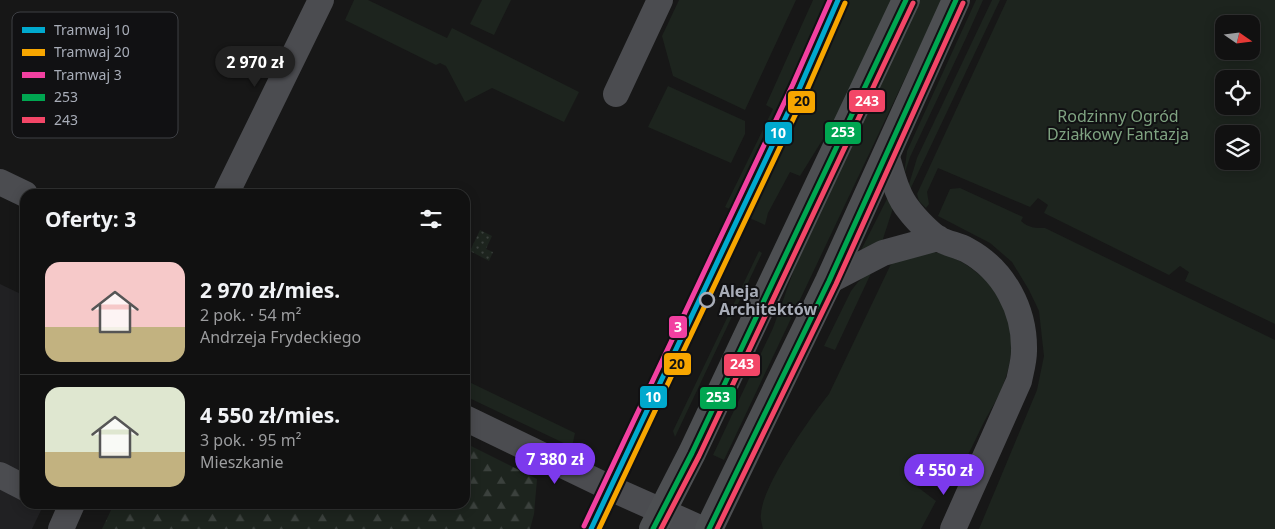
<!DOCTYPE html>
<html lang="pl">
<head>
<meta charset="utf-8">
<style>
  body { margin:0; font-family:"Noto Sans",sans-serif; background:#1e1f1f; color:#f1f3f6; height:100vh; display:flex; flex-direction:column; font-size:19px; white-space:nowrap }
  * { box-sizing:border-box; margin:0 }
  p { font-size:16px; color:#9c9d9f }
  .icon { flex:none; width:28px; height:28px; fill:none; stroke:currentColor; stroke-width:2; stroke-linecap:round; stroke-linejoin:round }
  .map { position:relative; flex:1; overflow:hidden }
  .sheet { position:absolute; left:20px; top:189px; width:450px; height:320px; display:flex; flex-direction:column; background:#111; border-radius:15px; box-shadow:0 2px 12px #0003,0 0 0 1px #303131 }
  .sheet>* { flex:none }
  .needle { width:32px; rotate:104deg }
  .buttons { position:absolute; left:1215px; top:15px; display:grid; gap:10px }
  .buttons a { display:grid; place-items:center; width:45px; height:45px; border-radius:10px; background:#111; box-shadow:0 2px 12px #0003,0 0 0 1px #303131; font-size:25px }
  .price { position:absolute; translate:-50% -42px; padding:0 11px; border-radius:18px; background:#7c3aed; color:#fff; font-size:16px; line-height:32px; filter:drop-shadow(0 1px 2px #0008) }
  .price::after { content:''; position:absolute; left:50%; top:30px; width:15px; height:11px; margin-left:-8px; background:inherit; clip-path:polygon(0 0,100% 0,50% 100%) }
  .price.selected { background:#222; color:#fff }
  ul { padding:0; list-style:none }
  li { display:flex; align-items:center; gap:15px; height:125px; padding:0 25px }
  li+li { border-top:1px solid #303131 }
  li span { display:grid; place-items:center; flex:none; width:140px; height:100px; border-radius:15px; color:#555 }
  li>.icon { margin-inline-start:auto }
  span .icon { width:60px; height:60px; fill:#fffc; stroke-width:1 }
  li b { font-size:21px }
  h2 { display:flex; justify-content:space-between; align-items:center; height:60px; padding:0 25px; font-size:21px }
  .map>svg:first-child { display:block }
  .built { fill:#212123 }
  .green { fill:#1d241e; fill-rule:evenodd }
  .forest { fill:url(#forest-firs) }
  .park { fill:url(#park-dots) }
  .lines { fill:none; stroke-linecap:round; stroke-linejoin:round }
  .minor { stroke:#4b4c50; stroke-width:26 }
  .major { stroke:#4d4f52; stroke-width:28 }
  .bus-1-casing { stroke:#111113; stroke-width:9 }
  .bus-2-casing { stroke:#111113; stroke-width:9 }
  .bus-1 { stroke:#00a651; stroke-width:5 }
  .bus-2 { stroke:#f34667; stroke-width:5 }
  .tram-1-casing { stroke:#111113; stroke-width:9 }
  .tram-2-casing { stroke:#111113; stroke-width:9 }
  .tram-3-casing { stroke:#111113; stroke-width:9 }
  .tram-1 { stroke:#00a9ce; stroke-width:5 }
  .tram-2 { stroke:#f7a600; stroke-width:5 }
  .tram-3 { stroke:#f240a1; stroke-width:5 }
  .stop-dot { fill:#111113; stroke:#a8adb8; stroke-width:2.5 }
  .labels { text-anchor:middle; stroke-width:4; stroke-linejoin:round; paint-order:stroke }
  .park-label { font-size:16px; fill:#7fa381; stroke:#111113 }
  .stop-label { font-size:16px; font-weight:bold; fill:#a8adb8; stroke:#111113; text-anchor:start }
  .key { fill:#111113; stroke:#3e4045; stroke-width:1 }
  .key-label { font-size:14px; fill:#a8adb8 }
  .line-badge { stroke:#111113; stroke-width:2 }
  .badge-label { font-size:14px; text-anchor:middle; font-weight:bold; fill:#fff }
  .pale-badge-label { font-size:14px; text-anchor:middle; font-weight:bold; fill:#111 }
</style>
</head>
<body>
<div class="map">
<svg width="1275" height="529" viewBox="0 0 1275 529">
  <defs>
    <pattern id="forest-firs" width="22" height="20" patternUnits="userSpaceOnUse" patternTransform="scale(1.25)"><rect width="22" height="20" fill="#1d241e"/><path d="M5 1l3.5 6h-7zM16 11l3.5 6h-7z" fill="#3b413d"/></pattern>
    <pattern id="park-dots" width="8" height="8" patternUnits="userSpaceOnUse" patternTransform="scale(1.25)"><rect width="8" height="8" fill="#1d241e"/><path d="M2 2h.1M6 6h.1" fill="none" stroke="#3b413d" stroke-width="1.8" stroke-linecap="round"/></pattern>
  </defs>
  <rect width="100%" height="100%" fill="#171717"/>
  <!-- built -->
  <path class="built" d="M0 284 25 296V504H44L32 529H0Z"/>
  <!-- green -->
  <path class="green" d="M354 0H368L447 38 452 28 579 92 564 122 492 88 465 102 446 66 440 63 436 65 345 20Z
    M482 0H511L494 35 470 24Z
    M679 0H796L745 110 673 76 662 36Z
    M813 0H893L841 110 800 176 790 172 768 213 765 225 725 207 773 109 766 105Z
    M918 0H942L724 460 713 455 773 328 800 253Z
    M976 0H983L966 38 910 157 904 175 907 151Z
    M992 0H1000L908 194 907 191 917 158Z
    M1007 0H1275V324L1185 281 1189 272 1180 266 1169 275 1044 213 1048 205 1038 198 1030 207 938 168 927 192 929 204 926 208 919 201 917 194ZM1224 24H1251V51H1224ZM1224 79H1251V106H1224ZM1224 134H1251V161H1224Z
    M668 86 745 121V134L731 163 648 127Z
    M960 188 1023 217 1021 221C1028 228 1036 228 1045 228L1275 340V529H979L1037 390 1044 356 1039 311 1029 290 1012 262 990 243 938 216 950 189Z
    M890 193 895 202 881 245 859 254Z
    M759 251 762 253 675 437 673 431Z
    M934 252C956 256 971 267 987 281 1014 307 1017 352 1003 385 998 399 989 412 982 426 973 445 963 465 953 484L924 457 907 479 936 501 921 529H763C762 524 760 519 761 514 762 486 811 416 829 394L890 266 899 255Z
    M873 269 835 350 824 346 851 291 858 282Z
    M465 380 575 433 572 447 465 396Z"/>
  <!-- forest -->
  <path class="forest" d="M465 443 537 479 534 514 530 529H102L114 504H465Z"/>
  <!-- park -->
  <path class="park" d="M480 230 492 236 486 249 493 252 489 261 470 251Z"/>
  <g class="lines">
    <!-- minor -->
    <path class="minor" d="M616 94 660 0
      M886 154C892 172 896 195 909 210 915 218 930 234 939 239 948 244 958 245 967 250 1004 270 1025 310 1024 351 1024 361 1021 371 1019 381L953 529
      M0 182 25 194
      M226 194 321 0
      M829 281 883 253 938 238
      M465 418 610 488 702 529
      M0 475 25 488
      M61 529 72 504"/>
    <!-- major -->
    <path class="major" d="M653 529 692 453 906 0
      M709 529 829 281 956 0"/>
    <defs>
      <path id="bus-1" d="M653 529 692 453 906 0
        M709 529 829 281 956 0"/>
      <path id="bus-2" d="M661 529 699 456 913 3
        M717 529 836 284 963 3"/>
    </defs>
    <!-- bus-1 casing -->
    <use href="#bus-1" class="bus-1-casing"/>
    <!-- bus-2 casing -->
    <use href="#bus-2" class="bus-2-casing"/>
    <!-- bus-1 -->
    <use href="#bus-1" class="bus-1"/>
    <!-- bus-2 -->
    <use href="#bus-2" class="bus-2"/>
    <defs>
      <path id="tram-1" d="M591 529 800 87 838 0"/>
      <path id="tram-2" d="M599 529 807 90 845 3"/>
      <path id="tram-3" d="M584 526 793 84 830 0"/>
    </defs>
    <!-- tram-1 casing -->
    <use href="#tram-1" class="tram-1-casing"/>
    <!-- tram-2 casing -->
    <use href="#tram-2" class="tram-2-casing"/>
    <!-- tram-3 casing -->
    <use href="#tram-3" class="tram-3-casing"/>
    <!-- tram-1 -->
    <use href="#tram-1" class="tram-1"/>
    <!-- tram-2 -->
    <use href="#tram-2" class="tram-2"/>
    <!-- tram-3 -->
    <use href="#tram-3" class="tram-3"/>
  </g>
  <!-- markers -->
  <circle class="stop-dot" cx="707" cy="300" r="7"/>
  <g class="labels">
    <!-- park labels -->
    <g class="park-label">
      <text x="1118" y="122">Rodzinny Ogród<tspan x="1118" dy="18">Działkowy Fantazja</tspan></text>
    </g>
    <!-- stop labels -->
    <g class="stop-label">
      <text x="719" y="297">Aleja<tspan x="719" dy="18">Architektów</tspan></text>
    </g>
  </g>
  <!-- legend -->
  <rect x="12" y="12" width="166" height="126" rx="8" class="key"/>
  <rect x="22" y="27" width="23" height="6" fill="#00a9ce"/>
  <rect x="22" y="49" width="23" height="7" fill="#f7a600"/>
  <rect x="22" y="72" width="23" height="6" fill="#f240a1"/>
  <rect x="22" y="94" width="23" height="7" fill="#00a651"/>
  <rect x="22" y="117" width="23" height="6" fill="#f34667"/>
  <g class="key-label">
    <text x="54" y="35">Tramwaj 10</text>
    <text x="54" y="57">Tramwaj 20</text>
    <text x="54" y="80">Tramwaj 3</text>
    <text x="54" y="102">253</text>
    <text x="54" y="125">243</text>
  </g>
  <g class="line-badge">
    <rect x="848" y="89" width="38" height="24" rx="5" fill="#f34667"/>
    <rect x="787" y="90" width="29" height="24" rx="5" fill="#f7a600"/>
    <rect x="824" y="121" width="38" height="24" rx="5" fill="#00a651"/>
    <rect x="764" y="121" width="29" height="24" rx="5" fill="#00a9ce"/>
    <rect x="668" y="315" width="20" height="24" rx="5" fill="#f240a1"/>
    <rect x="663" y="352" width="29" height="24" rx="5" fill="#f7a600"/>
    <rect x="723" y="353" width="38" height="24" rx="5" fill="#f34667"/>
    <rect x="639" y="385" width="29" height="24" rx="5" fill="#00a9ce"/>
    <rect x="699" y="386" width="38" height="24" rx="5" fill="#00a651"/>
  </g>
  <g class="badge-label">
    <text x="867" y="106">243</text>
    <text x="843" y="137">253</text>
    <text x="778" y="138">10</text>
    <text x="678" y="332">3</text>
    <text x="742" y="369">243</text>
    <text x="653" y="402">10</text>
    <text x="718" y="402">253</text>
  </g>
  <g class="pale-badge-label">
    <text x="802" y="106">20</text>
    <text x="677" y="369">20</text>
  </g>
</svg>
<div class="buttons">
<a><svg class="needle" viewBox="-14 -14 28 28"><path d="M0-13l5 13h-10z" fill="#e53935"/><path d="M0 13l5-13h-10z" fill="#9c9d9f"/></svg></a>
<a><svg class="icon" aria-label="locate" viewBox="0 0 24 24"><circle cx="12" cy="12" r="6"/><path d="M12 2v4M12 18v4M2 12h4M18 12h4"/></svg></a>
<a><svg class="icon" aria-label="layers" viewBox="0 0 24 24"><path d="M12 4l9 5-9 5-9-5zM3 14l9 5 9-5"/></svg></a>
</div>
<b class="price selected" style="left:255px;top:88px">2 970 zł</b>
<b class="price" style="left:555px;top:485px">7 380 zł</b>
<b class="price" style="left:944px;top:496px">4 550 zł</b>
<section class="sheet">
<h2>Oferty: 3<svg class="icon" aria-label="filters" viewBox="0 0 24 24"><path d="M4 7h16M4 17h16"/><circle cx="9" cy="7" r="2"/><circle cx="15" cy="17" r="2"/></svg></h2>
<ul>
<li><span style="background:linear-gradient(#f6c9c9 65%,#c2b280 0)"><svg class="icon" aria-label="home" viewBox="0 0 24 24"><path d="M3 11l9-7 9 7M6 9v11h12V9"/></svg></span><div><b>2 970 zł/mies.</b><p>2 pok. · 54 m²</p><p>Andrzeja Frydeckiego</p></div></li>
<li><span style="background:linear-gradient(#dfe7d0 65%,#c2b280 0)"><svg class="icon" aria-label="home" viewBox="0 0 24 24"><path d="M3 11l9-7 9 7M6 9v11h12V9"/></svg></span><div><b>4 550 zł/mies.</b><p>3 pok. · 95 m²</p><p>Mieszkanie</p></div></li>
</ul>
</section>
</div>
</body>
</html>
